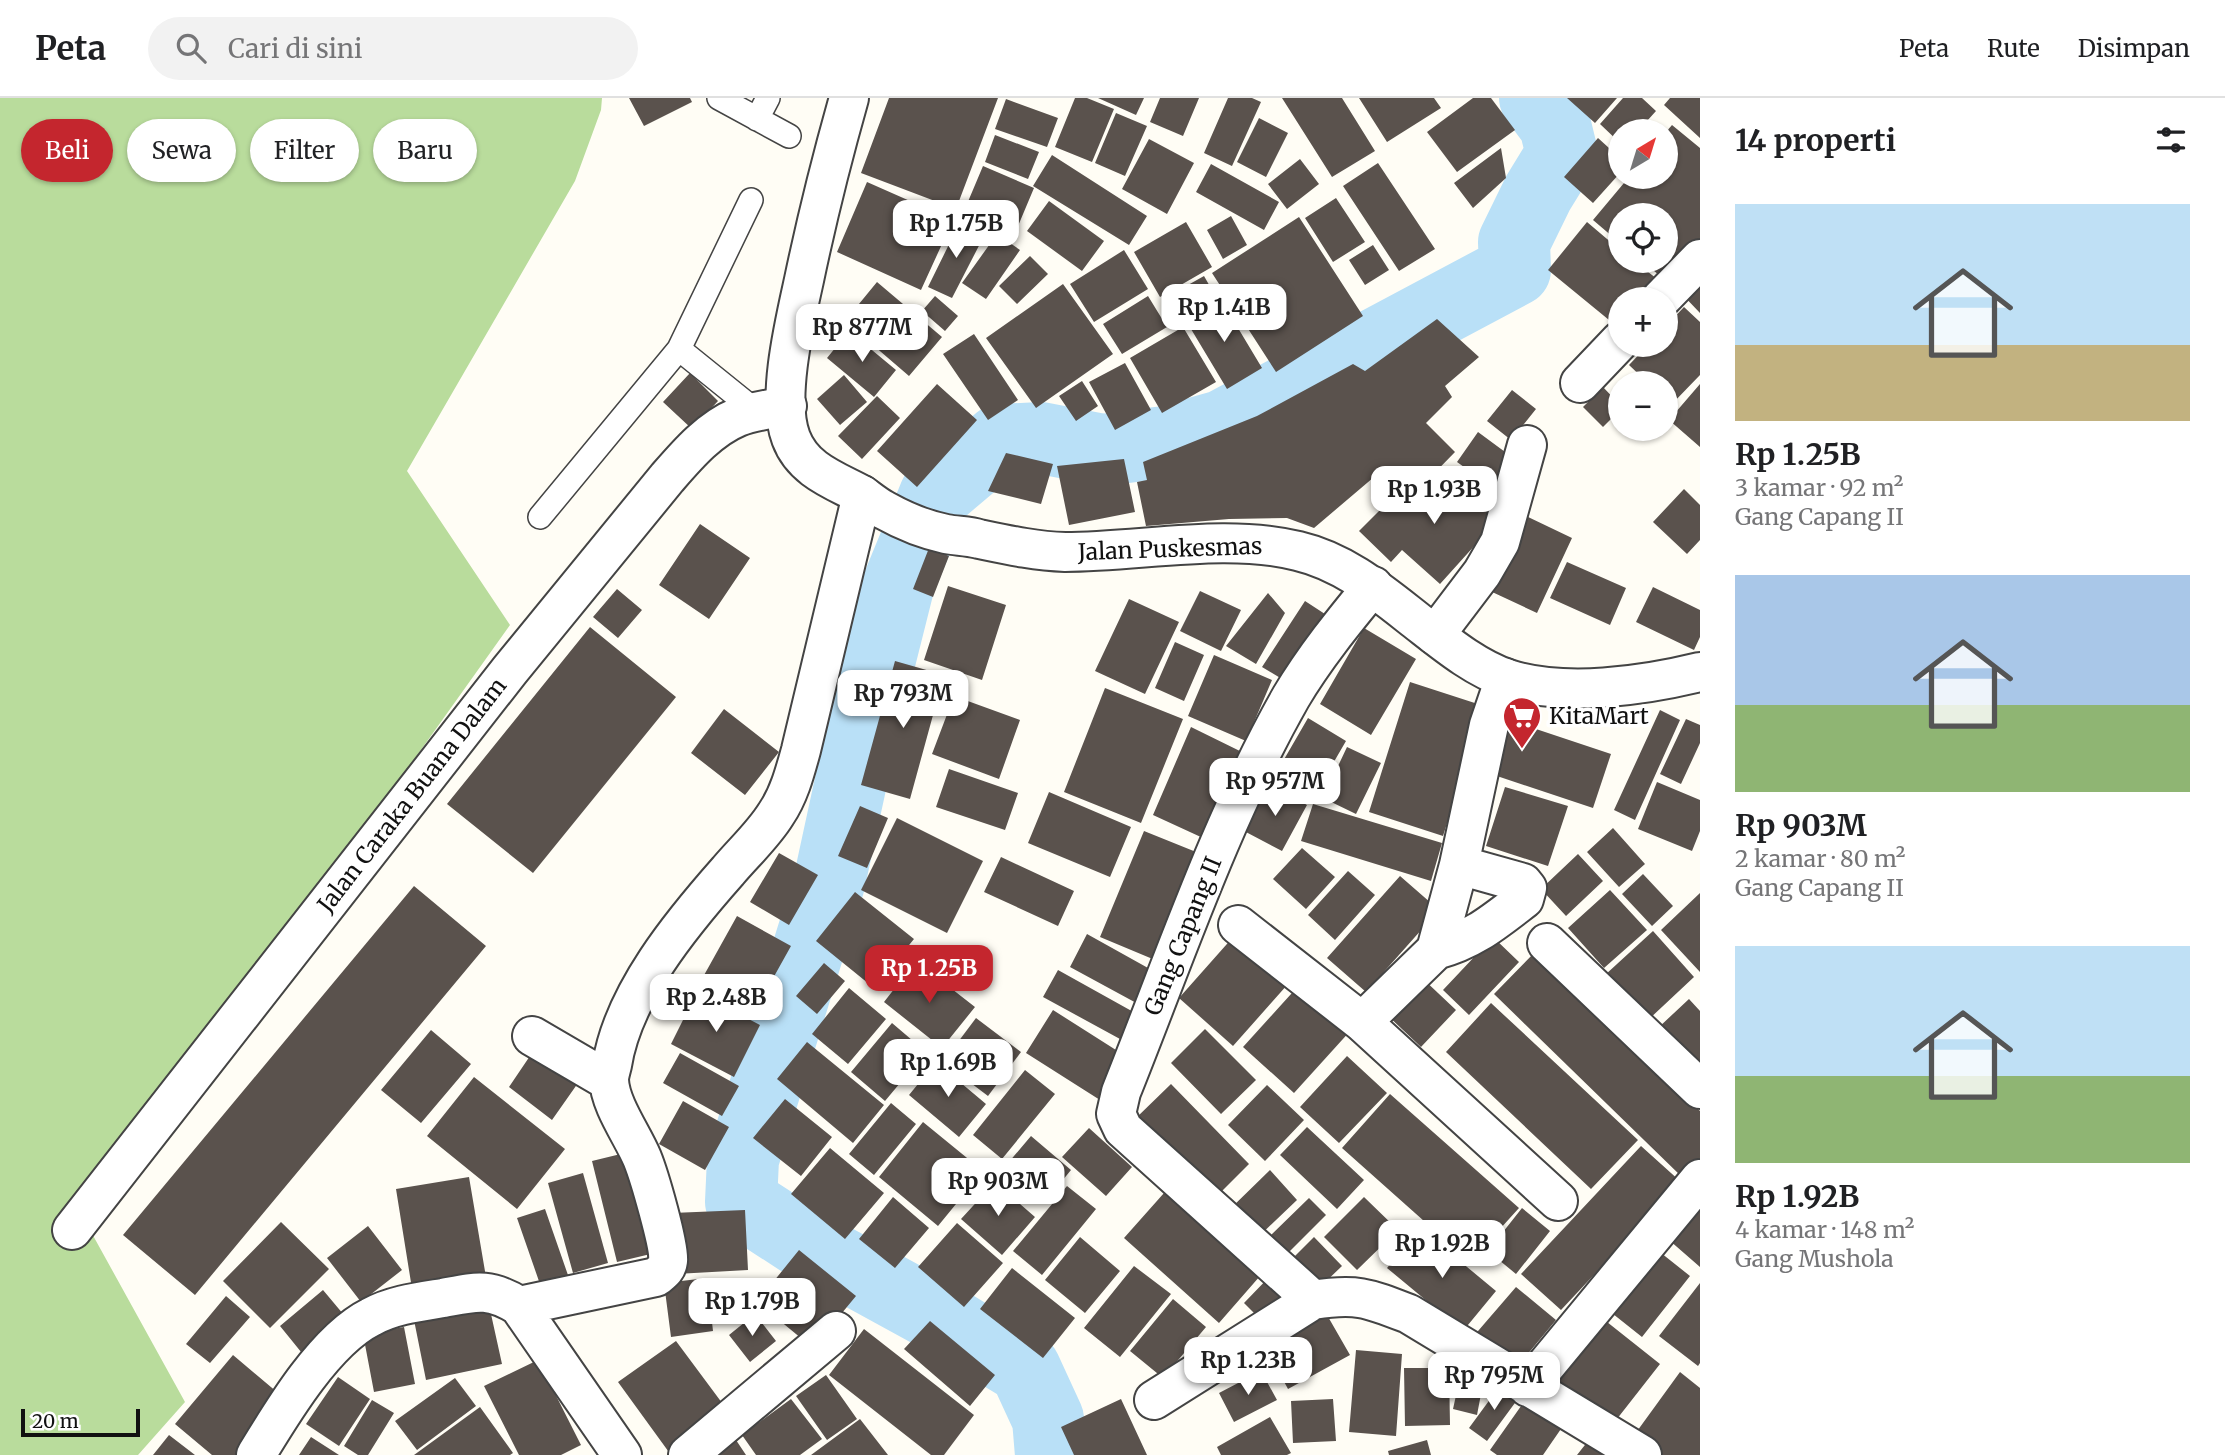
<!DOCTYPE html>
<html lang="id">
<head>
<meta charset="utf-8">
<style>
  body { margin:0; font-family:Merriweather,serif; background:#f2f2f2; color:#202124; height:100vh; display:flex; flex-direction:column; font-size:26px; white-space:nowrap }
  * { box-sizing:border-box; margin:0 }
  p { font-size:23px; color:#757577 }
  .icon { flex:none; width:38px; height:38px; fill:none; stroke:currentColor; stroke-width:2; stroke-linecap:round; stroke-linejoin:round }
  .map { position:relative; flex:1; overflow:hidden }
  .side { display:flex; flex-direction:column; background:#fff; width:525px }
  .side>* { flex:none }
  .guide { position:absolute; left:21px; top:21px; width:665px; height:63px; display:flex; gap:14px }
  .needle { width:46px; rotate:38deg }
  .fabs { position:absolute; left:1608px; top:21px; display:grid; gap:14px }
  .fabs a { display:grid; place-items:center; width:70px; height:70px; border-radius:50%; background:#fff; box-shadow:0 2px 5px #0004; font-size:35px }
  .scale { position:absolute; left:21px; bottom:18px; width:119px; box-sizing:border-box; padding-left:7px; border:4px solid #111; border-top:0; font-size:19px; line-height:24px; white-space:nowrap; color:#111; -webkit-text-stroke:5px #fff; paint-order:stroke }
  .price { position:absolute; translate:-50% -60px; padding:0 16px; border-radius:14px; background:#fff; color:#222; font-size:23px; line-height:46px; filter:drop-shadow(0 2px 4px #0008) }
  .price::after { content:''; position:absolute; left:50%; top:42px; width:21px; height:16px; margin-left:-10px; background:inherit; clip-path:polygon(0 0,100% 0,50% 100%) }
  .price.current { background:#c4262e; color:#fff }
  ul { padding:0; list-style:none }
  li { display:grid; align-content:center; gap:14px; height:371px; padding:0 35px }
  li span { display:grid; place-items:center; height:217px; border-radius:0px; color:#555 }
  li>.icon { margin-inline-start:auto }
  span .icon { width:126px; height:126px; fill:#fffc; stroke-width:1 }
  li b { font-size:30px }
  h2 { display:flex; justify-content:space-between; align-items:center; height:84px; padding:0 35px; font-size:30px }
  .tag { padding:0 24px; border-radius:32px; background:#fff; box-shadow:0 2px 5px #0004; font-size:24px; line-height:63px }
  .tag.current { background:#c4262e; color:#fff }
  header { display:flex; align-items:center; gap:42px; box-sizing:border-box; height:98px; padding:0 35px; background:#fff; border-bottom:2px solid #e0e0e0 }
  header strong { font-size:33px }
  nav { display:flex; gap:38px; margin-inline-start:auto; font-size:24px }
  .search { width:490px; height:63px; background:#f2f2f2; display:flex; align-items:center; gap:18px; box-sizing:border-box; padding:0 24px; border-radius:38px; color:#757577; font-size:26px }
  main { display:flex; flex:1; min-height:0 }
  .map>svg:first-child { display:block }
  .forest { fill:#b9dc9c }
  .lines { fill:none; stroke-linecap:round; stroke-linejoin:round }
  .river { stroke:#b9e0f7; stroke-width:72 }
  .building { fill:#5a524d }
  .service-casing { stroke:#444; stroke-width:26 }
  .minor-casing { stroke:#444; stroke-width:42 }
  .tertiary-casing { stroke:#444; stroke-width:42 }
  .service { stroke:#fff; stroke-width:23 }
  .minor { stroke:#fff; stroke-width:38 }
  .tertiary { stroke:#fff; stroke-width:38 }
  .labels { text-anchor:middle; stroke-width:7; stroke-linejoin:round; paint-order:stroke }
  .street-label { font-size:23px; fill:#111; stroke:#fff }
  .poi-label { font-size:23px; fill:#111; stroke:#fff; text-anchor:start }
</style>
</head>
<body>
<header>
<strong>Peta</strong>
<div class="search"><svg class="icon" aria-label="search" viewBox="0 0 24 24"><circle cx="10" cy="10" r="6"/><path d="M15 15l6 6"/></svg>Cari di sini</div>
<nav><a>Peta</a><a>Rute</a><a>Disimpan</a></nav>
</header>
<main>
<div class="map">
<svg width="1700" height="1357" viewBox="0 0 1700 1357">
  <rect width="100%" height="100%" fill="#fffdf5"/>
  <!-- forest -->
  <path class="forest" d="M0 0H602L601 12 575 83 407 373 510 527 85 1123 185 1304 138 1357H0Z"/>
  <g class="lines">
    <!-- river -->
    <path class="river" d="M1051 1357 1048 1321 1025 1271 941 1220 804 1145 741 1104 743 1061 829 785 863 628 899 485 935 397 1000 342 1041 340 1103 352 1165 344 1222 328 1515 172 1514 144 1538 95 1562 56 1555 27 1535 0"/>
  </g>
  <!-- building -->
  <path class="building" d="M629 0H690L692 4 644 28Z
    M889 0H998L956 111 861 75Z
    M1075 0H1087L1114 11 1092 64 1055 49Z
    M1098 0H1144L1136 17Z
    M1160 0H1199L1183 38 1150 24Z
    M1228 0H1252L1261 4 1232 68 1204 55Z
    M1282 0H1342L1375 53 1332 79Z
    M1359 0H1434L1441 10 1387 44Z
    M1473 0H1491L1515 32 1457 74 1427 34Z
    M1567 0H1617L1595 25Z
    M1623 0H1642L1656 13 1638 33H1620V45L1600 26Z
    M1670 0H1700V40L1664 7Z
    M1006 1 1058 20 1047 49 995 31Z
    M1116 15 1147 28 1125 78 1095 65Z
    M1259 20 1288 35 1266 79 1237 64Z
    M1672 27 1700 50V140L1665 182 1642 163H1666V117H1620V145L1593 122 1629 79H1666V34Z
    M995 37 1039 54 1028 81 985 64Z
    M1598 40 1620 60V75L1593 105 1564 79Z
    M1149 41 1194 65 1167 116 1122 91Z
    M1501 50 1506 80 1473 110 1454 85Z
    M1052 57 1147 118 1129 147 1033 88Z
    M1300 61 1319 86 1287 111 1268 86Z
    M1378 65 1435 151 1399 173 1343 88Z
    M1211 66 1279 104 1264 132 1196 94Z
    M983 68 1034 90 1018 128 967 106Z
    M867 84 953 122 921 192 837 154Z
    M1336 100 1365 144 1333 164 1305 120Z
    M1049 103 1104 143 1082 173 1027 133Z
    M1231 118 1247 147 1223 161 1207 132Z
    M1299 119 1363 218 1276 274 1212 175Z
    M960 124 985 136 952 200 928 189Z
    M1186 124 1212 169 1160 199 1134 154Z
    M1587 124 1620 152V163H1634L1661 184 1647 201H1620V231L1548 172Z
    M997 136 1020 152 986 201 962 185Z
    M1373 147 1389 172 1365 187 1349 162Z
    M1124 152 1148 191 1094 224 1070 186Z
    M1030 158 1048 176 1017 206 999 188Z
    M1700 174V215L1679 193Z
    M1204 178 1216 199 1184 217 1172 196Z
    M877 184 942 239 909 278 845 223Z
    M1063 186 1113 256 1036 310 986 240Z
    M935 198 958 218 945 233 922 213Z
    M1148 198 1167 229 1122 256 1103 226Z
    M1220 200 1262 270 1227 291 1185 221Z
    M1684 209 1700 224V277L1671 307 1666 303V285H1648L1629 267 1648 247H1666V228Z
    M1437 221 1479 259 1445 288 1452 299 1426 325 1455 354 1415 395 1387 368 1314 430 1287 420 1229 421 1146 428 1137 384 1147 382 1143 364 1257 318 1353 266 1365 273Z
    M1183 229 1216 284 1162 315 1130 260Z
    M849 233 896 272 874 299 827 260Z
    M974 236 1018 302 988 322 943 256Z
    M1125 265 1151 312 1115 332 1089 284Z
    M690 275 718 303 692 331 663 304Z
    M844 277 867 304 840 327 817 301Z
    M1082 283 1098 308 1076 323 1059 298Z
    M937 286 977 322 917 389 877 353Z
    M1700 286V349L1669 322Z
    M1603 289 1620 307V312L1603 329 1583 309Z
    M1512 292 1536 311 1511 342 1487 323Z
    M877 298 900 320 862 361 838 338Z
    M1478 334 1520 365 1499 394 1457 364Z
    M1006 355 1053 366 1041 406 988 393Z
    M1124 361 1135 414 1069 427 1057 368Z
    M1455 370 1504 415 1440 486 1402 452 1391 464 1359 433 1401 391 1419 408Z
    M1684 391 1700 407V442L1687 456 1653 424Z
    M1526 418 1572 440 1537 515 1490 493Z
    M700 426 750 460 709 521 659 487Z
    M929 450 949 458 933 499 913 491Z
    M1567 464 1626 490 1610 527 1550 500Z
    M948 488 1006 507 982 582 924 562Z
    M1653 489 1700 512V539L1694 552 1636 524Z
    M617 491 642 512 618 540 593 519Z
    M1200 493 1241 512 1221 553 1180 533Z
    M1268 495 1285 515 1256 566 1226 548Z
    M1129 501 1179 524 1145 596 1095 573Z
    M1305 503 1328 518 1287 584 1262 569Z
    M590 529 676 599 533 775 447 706Z
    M1364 530 1416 561 1371 637 1320 606Z
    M1175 544 1204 557 1184 603 1155 590Z
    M1214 557 1272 582 1246 643 1188 618Z
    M895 563 944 577 910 701 861 687Z
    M1410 584 1484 608 1443 738 1369 714Z
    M1105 590 1183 621 1141 725 1064 694Z
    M954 598 1020 622 999 681 932 656Z
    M724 611 779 654 745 697 691 655Z
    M1660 612 1680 622 1635 722 1614 712Z
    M1308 620 1346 643 1313 700 1275 677Z
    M1686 621 1700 627V645L1681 686 1660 676Z
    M1509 622 1611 656 1593 710 1491 676Z
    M1191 629 1248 657 1203 740 1153 717Z
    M1347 649 1381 665 1356 716 1323 700Z
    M949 671 1018 695 1005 732 936 709Z
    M1657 684 1700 702V733L1692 753 1638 731Z
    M1269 686 1307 707 1282 753 1244 733Z
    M1505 689 1568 708 1548 768 1486 748Z
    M1049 694 1131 729 1110 779 1028 745Z
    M1313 706 1442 745 1431 783 1301 743Z
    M860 708 888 720 867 770 838 758Z
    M897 720 983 763 947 835 861 792Z
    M1613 730 1645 766 1619 789 1587 754Z
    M1144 733 1211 760 1167 867 1100 839Z
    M1302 750 1335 779 1306 811 1273 781Z
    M779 755 818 777 789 827 750 804Z
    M1578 756 1603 783 1566 818 1541 791Z
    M1001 759 1074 793 1058 828 984 794Z
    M1348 773 1375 797 1335 842 1308 817Z
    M1643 776 1673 808 1652 828 1622 796Z
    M1400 778 1439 812 1366 894 1327 860Z
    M414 788 486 848 195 1197 123 1137Z
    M1610 792 1647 832 1604 870 1568 830Z
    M855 794 914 841 874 890 816 843Z
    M1700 795V874L1661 832Z
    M737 818 791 848 752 918 698 888Z
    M1653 833 1694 879 1647 923 1605 877Z
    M1087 836 1157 875 1140 907 1070 869Z
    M1234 838 1288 886 1233 948 1179 900Z
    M1493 839 1519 864 1469 917 1443 892Z
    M1536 853 1700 1013V1060L1682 1079 1494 896Z
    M916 863 975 909 942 950 884 904Z
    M824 865 845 883 817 916 796 898Z
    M1058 872 1146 921 1131 947 1043 899Z
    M1420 878 1456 912 1421 949 1385 915Z
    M1301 885 1352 931 1294 995 1243 949Z
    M849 890 886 921 848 966 812 936Z
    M697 894 760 927 734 979 671 946Z
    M1689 901 1700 913V973L1658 930Z
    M1491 905 1638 1042 1591 1091 1446 954Z
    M1053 912 1127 959 1100 1002 1026 955Z
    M976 920 1021 954 988 998 943 964Z
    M892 925 926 954 885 1003 851 974Z
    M1205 931 1256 982 1221 1016 1171 965Z
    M431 932 471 966 421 1025 381 992Z
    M807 944 884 1007 853 1045 777 981Z
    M534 952 578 985 552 1022 509 989Z
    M680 955 739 988 722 1018 663 985Z
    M1347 958 1387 995 1339 1045 1300 1009Z
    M936 964 986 1006 959 1039 909 997Z
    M1025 972 1055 996 1002 1061 973 1037Z
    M474 979 565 1051 517 1111 427 1038Z
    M1171 986 1249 1066 1214 1101 1135 1021Z
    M1267 987 1304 1022 1265 1063 1228 1027Z
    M1390 996 1519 1110 1470 1164 1342 1050Z
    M785 1001 832 1039 801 1078 753 1040Z
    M683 1003 729 1029 705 1072 659 1046Z
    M891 1005 916 1026 874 1077 849 1056Z
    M923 1024 983 1073 938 1128 879 1079Z
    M1307 1029 1364 1082 1337 1111 1280 1057Z
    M1089 1030 1132 1069 1106 1098 1062 1059Z
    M1031 1038 1071 1072 1044 1105 1003 1071Z
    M1641 1048 1681 1084 1561 1212 1521 1176Z
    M830 1050 884 1095 845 1141 791 1096Z
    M633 1053 659 1154 617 1164 592 1063Z
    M1270 1072 1297 1102 1255 1142 1228 1113Z
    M583 1075 608 1165 573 1175 548 1085Z
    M469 1079 487 1185 413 1197 396 1091Z
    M995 1084 1035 1119 1002 1157 961 1121Z
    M1172 1086 1267 1170 1219 1225 1124 1140Z
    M1067 1088 1096 1111 1042 1177 1013 1153Z
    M1700 1089V1169L1661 1135Z
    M893 1099 929 1130 895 1170 859 1141Z
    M1364 1099 1398 1132 1357 1172 1324 1139Z
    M1309 1100 1326 1117 1285 1158 1268 1140Z
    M1522 1110 1550 1133 1516 1176 1488 1153Z
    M545 1111 569 1180 541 1189 517 1120Z
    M745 1112 748 1172 676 1176 672 1115Z
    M281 1124 329 1171 270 1230 223 1183Z
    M957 1125 1003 1165 964 1209 918 1169Z
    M368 1128 402 1172 361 1204 327 1160Z
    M1420 1130 1496 1193 1463 1233 1387 1170Z
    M1080 1139 1120 1173 1085 1215 1045 1182Z
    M1314 1139 1342 1168 1317 1192 1289 1164Z
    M1651 1147 1690 1178 1642 1239 1603 1208Z
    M799 1152 856 1198 813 1250 757 1204Z
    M1134 1168 1171 1196 1120 1259 1084 1230Z
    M1012 1170 1075 1220 1043 1260 980 1211Z
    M1275 1173 1297 1194 1265 1226 1244 1205Z
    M707 1180 713 1233 671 1239 664 1185Z
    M1700 1185V1265L1698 1268 1659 1238Z
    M1516 1189 1556 1222 1512 1275 1472 1240Z
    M323 1192 354 1229 310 1265 280 1228Z
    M226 1198 250 1219 210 1265 186 1246Z
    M1173 1201 1206 1229 1163 1280 1130 1253Z
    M489 1207 502 1266 426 1282 414 1222Z
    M1323 1210 1350 1257 1288 1291 1262 1243Z
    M755 1216 776 1243 750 1264 729 1237Z
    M1602 1220 1660 1266 1613 1326 1555 1280Z
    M930 1223 995 1277 970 1308 904 1251Z
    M404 1229 415 1286 374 1294 363 1236Z
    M864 1231 974 1317 944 1357H931L829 1277Z
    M676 1243 731 1317 671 1357 618 1284Z
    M1356 1252 1402 1256 1396 1338 1349 1334Z
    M233 1257 284 1300 236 1357H212L175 1326Z
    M538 1262 581 1347 561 1357H519L484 1288Z
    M1404 1270H1449L1450 1327 1405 1328Z
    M1462 1270 1485 1275 1477 1317 1453 1311Z
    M1261 1273 1277 1302 1234 1324 1219 1295Z
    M1680 1274 1700 1290V1357H1663L1635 1336Z
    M826 1277 857 1321 827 1342 796 1298Z
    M338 1279 370 1301 339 1348 306 1326Z
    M455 1280 476 1308 417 1352 395 1323Z
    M1502 1285 1520 1298 1487 1343 1469 1330Z
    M791 1301 822 1341 800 1357H756L742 1337Z
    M1121 1301 1147 1357H1074L1061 1329Z
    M1333 1301 1336 1343 1293 1345 1291 1303Z
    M1526 1301 1563 1328 1543 1357H1497L1490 1352Z
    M372 1302 394 1315 368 1357H358L344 1348Z
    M480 1309 513 1355 510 1357H414Z
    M1270 1319 1291 1355 1287 1357H1221L1217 1349Z
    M860 1321 888 1357H811Z
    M169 1337 195 1357H153Z
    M1592 1338 1618 1357H1577Z
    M311 1339 339 1357H299Z
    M734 1339 746 1357H708Z
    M1427 1342 1431 1357H1389L1388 1353Z"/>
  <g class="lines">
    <defs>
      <path id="service" d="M719 0 789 38
        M757 21 768 0
        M679 251 751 102
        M540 419 679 251 757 314"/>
      <path id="minor" d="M1661 201 1700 161
        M1580 285 1620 243
        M1435 537 1482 475 1500 444 1527 347
        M1238 827 1362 924 1558 1103
        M1547 845 1700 991
        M1436 852C1473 842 1494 824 1524 801L1527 790 1523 785 1459 767
        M1362 924 1436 852 1459 767 1489 627 1505 580
        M532 938 609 983
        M72 1132 510 572 667 380C687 357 709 331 738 319 754 313 771 311 787 308
        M1313 1202 1123 1031 1116 1016 1121 994C1174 862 1220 724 1291 599 1314 560 1344 523 1373 488
        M519 1208 656 1179C662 1174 667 1171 668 1163 670 1149 649 1077 642 1060 633 1038 610 1007 609 982 609 978 611 971 612 967 623 896 682 825 728 773 744 754 763 737 776 716 789 697 795 674 801 652L862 397
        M1528 1289 1700 1081
        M1154 1302 1313 1202C1357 1195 1368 1200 1409 1216L1642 1357
        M256 1357C282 1314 325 1242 371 1219 393 1207 418 1204 443 1200 475 1194 489 1189 519 1208L622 1357
        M688 1357 836 1233"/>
      <path id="tertiary" d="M849 0C832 60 817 120 804 182 795 223 776 301 791 340 803 372 834 382 862 397 869 402 876 408 884 412 902 422 926 432 946 436 957 438 969 438 979 441 1008 447 1035 453 1065 454 1141 454 1225 435 1298 453 1345 464 1381 495 1418 524 1445 545 1475 570 1508 581 1565 599 1643 588 1700 574"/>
    </defs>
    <!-- service casing -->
    <use href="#service" class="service-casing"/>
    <!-- minor casing -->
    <use href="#minor" class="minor-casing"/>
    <!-- tertiary casing -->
    <use href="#tertiary" class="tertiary-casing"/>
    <!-- service -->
    <use href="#service" class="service"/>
    <!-- minor -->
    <use href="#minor" class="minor"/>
    <!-- tertiary -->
    <use href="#tertiary" class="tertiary"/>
  </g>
  <!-- icons -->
  <defs>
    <symbol id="supermarket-pin" viewBox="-11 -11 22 30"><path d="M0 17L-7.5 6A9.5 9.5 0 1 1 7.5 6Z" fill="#c4262e" stroke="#fff"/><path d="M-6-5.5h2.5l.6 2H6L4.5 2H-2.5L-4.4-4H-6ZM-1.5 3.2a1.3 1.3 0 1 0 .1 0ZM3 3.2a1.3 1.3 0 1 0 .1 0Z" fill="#fff"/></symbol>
  </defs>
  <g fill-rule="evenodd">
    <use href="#supermarket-pin" x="1500" y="596" width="44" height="60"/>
  </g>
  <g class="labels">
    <!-- street labels -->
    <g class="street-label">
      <text transform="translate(1170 451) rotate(-2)" y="8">Jalan Puskesmas</text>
      <text transform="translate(412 697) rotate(-52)" y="8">Jalan Caraka Buana Dalam</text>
      <text transform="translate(1183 838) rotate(-68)" y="8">Gang Capang II</text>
    </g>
    <!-- poi labels -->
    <g class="poi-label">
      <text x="1549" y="626">KitaMart</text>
    </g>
  </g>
</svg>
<div class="fabs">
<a><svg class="needle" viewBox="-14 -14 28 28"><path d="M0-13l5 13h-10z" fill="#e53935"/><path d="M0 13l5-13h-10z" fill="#757577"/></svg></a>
<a><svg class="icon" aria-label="locate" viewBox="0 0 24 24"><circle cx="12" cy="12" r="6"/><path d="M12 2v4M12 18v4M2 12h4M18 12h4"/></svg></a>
<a>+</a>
<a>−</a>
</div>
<div class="scale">20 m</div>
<b class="price" style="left:956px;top:162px">Rp 1.75B</b>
<b class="price" style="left:1224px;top:246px">Rp 1.41B</b>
<b class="price" style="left:862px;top:266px">Rp 877M</b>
<b class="price" style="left:1434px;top:428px">Rp 1.93B</b>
<b class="price" style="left:903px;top:632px">Rp 793M</b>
<b class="price" style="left:1275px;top:720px">Rp 957M</b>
<b class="price current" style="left:929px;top:907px">Rp 1.25B</b>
<b class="price" style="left:716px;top:936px">Rp 2.48B</b>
<b class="price" style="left:948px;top:1001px">Rp 1.69B</b>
<b class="price" style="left:998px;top:1120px">Rp 903M</b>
<b class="price" style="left:1442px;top:1182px">Rp 1.92B</b>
<b class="price" style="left:752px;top:1240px">Rp 1.79B</b>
<b class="price" style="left:1248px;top:1299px">Rp 1.23B</b>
<b class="price" style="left:1494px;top:1314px">Rp 795M</b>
<div class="guide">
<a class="tag current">Beli</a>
<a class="tag">Sewa</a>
<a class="tag">Filter</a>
<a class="tag">Baru</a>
</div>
</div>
<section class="side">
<h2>14 properti<svg class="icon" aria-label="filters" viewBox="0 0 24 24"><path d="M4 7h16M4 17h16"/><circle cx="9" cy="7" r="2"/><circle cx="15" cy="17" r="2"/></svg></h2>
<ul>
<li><span style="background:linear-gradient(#bfe0f5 65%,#c2b280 0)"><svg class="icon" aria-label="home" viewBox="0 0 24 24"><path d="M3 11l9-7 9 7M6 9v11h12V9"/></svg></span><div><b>Rp 1.25B</b><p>3 kamar · 92 m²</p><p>Gang Capang II</p></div></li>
<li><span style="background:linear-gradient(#a9c7e8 60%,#8fb573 0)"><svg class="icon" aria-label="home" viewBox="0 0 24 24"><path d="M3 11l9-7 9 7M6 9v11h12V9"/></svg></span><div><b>Rp 903M</b><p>2 kamar · 80 m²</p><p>Gang Capang II</p></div></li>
<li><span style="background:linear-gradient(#bfe0f5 60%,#8fb573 0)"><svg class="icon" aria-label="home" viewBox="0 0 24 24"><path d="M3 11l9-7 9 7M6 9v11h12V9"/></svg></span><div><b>Rp 1.92B</b><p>4 kamar · 148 m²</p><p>Gang Mushola</p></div></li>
</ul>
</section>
</main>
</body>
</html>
